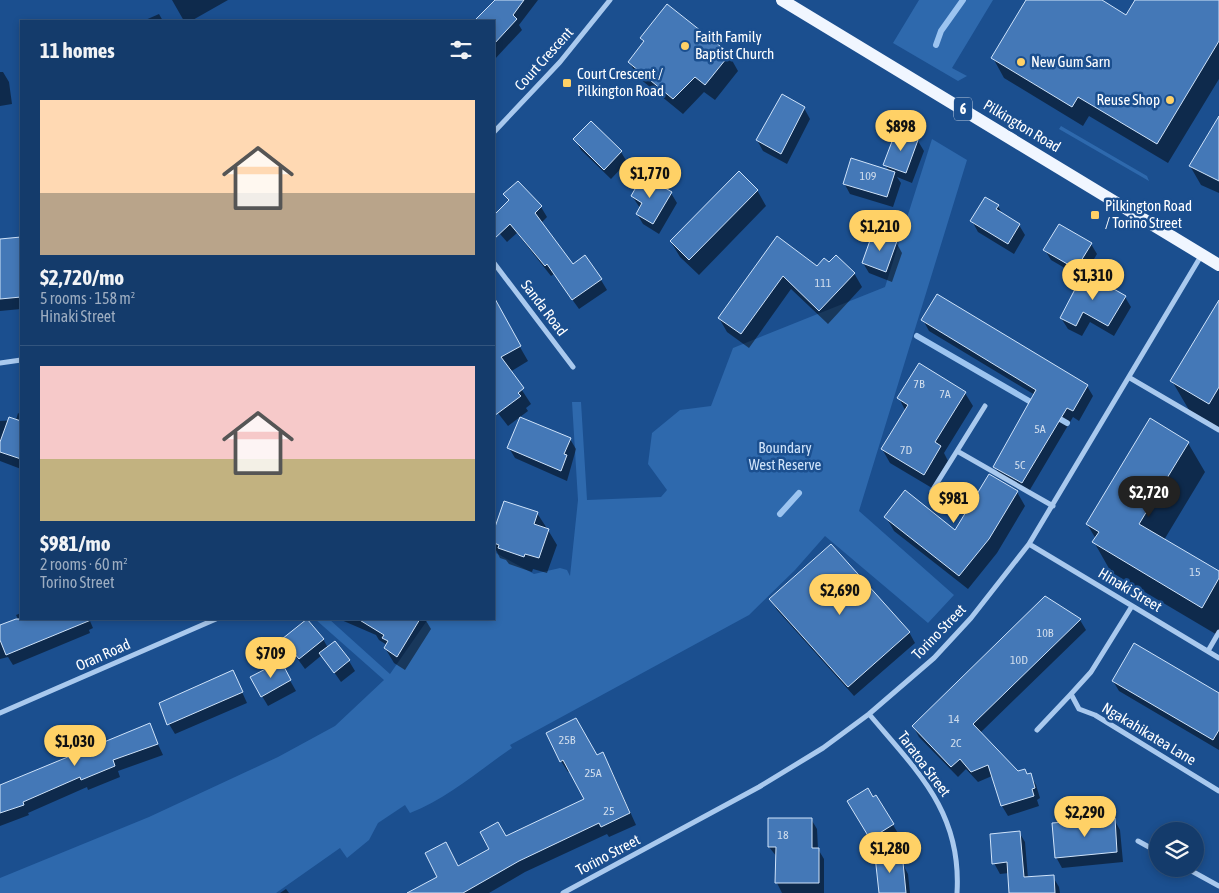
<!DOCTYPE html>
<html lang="en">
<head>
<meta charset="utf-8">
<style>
  body { margin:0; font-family:"Asap Condensed",sans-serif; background:#214673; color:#f1f3f6; height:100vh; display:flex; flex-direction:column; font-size:19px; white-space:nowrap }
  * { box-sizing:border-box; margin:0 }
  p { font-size:16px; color:#9dadc1 }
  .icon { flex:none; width:28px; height:28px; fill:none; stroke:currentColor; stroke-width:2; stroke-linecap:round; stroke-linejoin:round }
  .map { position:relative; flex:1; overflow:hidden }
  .details { position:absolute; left:20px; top:20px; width:475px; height:600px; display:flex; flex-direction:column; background:#143b6b; border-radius:0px; box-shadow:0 2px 8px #0003,0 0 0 1px #33557e }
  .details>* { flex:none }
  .controls { position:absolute; left:1149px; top:822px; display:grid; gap:10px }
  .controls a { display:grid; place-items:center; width:55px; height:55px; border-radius:50%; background:#143b6b; box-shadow:0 2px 8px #0003,0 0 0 1px #33557e; font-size:25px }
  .price { position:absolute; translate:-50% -42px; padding:0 11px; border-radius:18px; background:#ffd166; color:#111; font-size:16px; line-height:32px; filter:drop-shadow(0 1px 2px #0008) }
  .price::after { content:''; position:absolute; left:50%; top:30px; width:15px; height:11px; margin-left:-8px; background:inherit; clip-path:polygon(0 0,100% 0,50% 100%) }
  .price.on { background:#222; color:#fff }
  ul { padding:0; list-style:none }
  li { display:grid; align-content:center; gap:10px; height:265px; padding:0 20px }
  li+li { border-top:1px solid #33557e }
  li span { display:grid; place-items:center; height:155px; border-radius:0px; color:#555 }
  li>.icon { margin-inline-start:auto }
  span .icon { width:90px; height:90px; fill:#fffc; stroke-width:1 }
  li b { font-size:21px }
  h2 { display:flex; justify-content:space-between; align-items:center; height:60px; padding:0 20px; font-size:21px }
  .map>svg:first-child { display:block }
  .green { fill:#2e69ad }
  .shadow { fill:#0007 }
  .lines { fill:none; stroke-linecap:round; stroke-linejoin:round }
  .stream { stroke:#9cc4f0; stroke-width:6 }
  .building { fill:#4478b7; stroke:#cfe3fa }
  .street { stroke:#a9c9ee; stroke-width:5 }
  .primary { stroke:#f0f6ff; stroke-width:12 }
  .poi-dot { fill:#ffd166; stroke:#1b4f8f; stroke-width:2 }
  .labels { text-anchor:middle; stroke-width:5; stroke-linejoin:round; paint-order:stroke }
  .number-label { font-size:12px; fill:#d0dded }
  .shield { fill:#1b4f8f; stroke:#bbcadd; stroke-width:1 }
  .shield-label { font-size:14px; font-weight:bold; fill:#fff }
  .poi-label { font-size:15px; fill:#fff; stroke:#1b4f8f; text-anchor:start }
  .street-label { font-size:15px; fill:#fff; stroke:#1b4f8f }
  .park-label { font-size:15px; fill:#cfe3fa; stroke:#1b4f8f }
</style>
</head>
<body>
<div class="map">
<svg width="1219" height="893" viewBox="0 0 1219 893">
  <rect width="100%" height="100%" fill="#1b4f8f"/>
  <!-- green -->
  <path class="green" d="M919 0H993L952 68 967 76 958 81 893 43Z
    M1061 126 1147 176 1149 181 1059 129Z
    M932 139 967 160 859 511 954 595 928 623 825 536 795 570 749 615 510 745 512 748C478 771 448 798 410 813L405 805 378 823 369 840 347 858 340 848 276 893H0V878L149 817 278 757 335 726 384 680 315 619H329L390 674 428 619H494V552L534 574 560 568 567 570 570 576 578 500 572 402H581L587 500 661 497 667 490 648 464 652 433 680 410 711 406 733 348 885 287Z"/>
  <!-- shadow -->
  <path class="shadow" d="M172 0H228L191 21H184Z
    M496 0H538L519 25 522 30 494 60V21H476Z
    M1028 0H1099L1127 17 1137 0H1219V79L1168 163 1089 116 1083 126 1004 78 993 58Z
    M159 14 163 21H143Z
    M642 38 729 55 738 71 715 100 704 92 683 114 639 78 629 62 645 43Z
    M0 72H3L9 82 12 104 0 106Z
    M804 108 810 119 787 164 763 151 757 140Z
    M1219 118V193L1201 185 1190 166Z
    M591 123 621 152 627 162 611 179 581 150 575 139Z
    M918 141 924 151 912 183 897 177 901 183 893 207 850 194 844 183 889 171 885 164Z
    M757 190 766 206 699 275 680 257 671 242Z
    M671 193 677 203 659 234 643 224 637 214 640 208 632 196Z
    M505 195 541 207 547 217 541 223 572 265 601 280 607 290 579 309 554 274 551 276 517 233 507 242 494 227V217L509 202Z
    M998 206 1003 215 1019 225 1025 235 1014 254 978 232 972 221Z
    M21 238V309L0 311V240Z
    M777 238 817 267 854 273 862 287 828 324 791 289 749 348 727 332 719 318Z
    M896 242 902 253 892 282 869 273 863 263Z
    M1091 244 1097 254 1085 274 1125 297 1131 307 1114 336 1090 322 1082 336 1068 329 1061 318 1082 278 1051 260 1045 250Z
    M501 314 528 361 510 372 531 404 526 408 528 411 508 426 494 408V318Z
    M923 320 1087 386 1093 396 1079 421 1073 417 1028 493 1001 477 995 467 1035 395 929 331Z
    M1219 324V428L1189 410 1172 381Z
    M965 393 973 406 944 453 948 461 932 488 890 463 882 449 905 410 899 398Z
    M18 413 21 415V469L0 461V421L16 420Z
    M570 439 576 449 567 481 515 458 509 448Z
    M1188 443 1205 472 1164 540 1219 573V636L1111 572 1094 542 1096 539 1087 524Z
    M1017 492 1025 506 997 553 968 589 894 531 886 517 956 532Z
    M504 503 537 513 548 530 557 545 547 573 533 569 532 572 509 564 506 560 500 558 494 546V534Z
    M1045 598 1080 620 1086 630 980 733 1018 773 1030 775 1036 785 1040 798 1037 800 1039 806 1008 816 1002 806 992 776 978 782 966 769 958 777 919 737 913 726Z
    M771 600 909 632 915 643 854 696 777 610Z
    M21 613V619H94L90 621 93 628 89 630 90 633 13 665 8 657 0 659V626L18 619 16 615Z
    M339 619H425L431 629 405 670 394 663 385 648 387 645 379 640 376 635Z
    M283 639H323L328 648 349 661 355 671 341 682 322 655 305 669Z
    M280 663 296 691 268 706 262 696Z
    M233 672 247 703 175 734 169 724Z
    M1113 681 1219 695V750L1119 691Z
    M149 725 163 755 118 771 120 777 88 790 87 787 28 813 29 815 0 826V786Z
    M548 734 609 765 636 825 609 837 607 834 525 872 489 893H408L491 849 505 838 586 800 570 771 568 772 561 761Z
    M876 796 899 835 877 849 848 801Z
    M811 819 817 829 818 849 824 859V893H782L777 883V857L769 847Z
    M1114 819 1120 830 1123 862 1062 868 1056 857Z
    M1019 832 1025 842 1028 878 1053 877 1059 887 1060 893H1010L1009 873 1000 874 994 863Z
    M898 855 908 874 910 893H880Z
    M286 889 289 893H280Z"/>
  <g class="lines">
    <!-- stream -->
    <path class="stream" d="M936 45 941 31 963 0
      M917 336 1036 405
      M1053 415 1067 423
      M780 514 799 493"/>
  </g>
  <!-- building -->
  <path class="building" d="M495 0H524L513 15 517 19 494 44V21H474Z
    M1026 0H1102L1126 15 1135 0H1219V41L1157 144 1078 97 1072 107 991 58Z
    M667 4 730 54 705 85 695 77 673 99 628 62 644 41 640 38Z
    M782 94 805 107 781 154 756 140Z
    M1219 116V181L1189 166Z
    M591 121 622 151 604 170 573 139Z
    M896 131 918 140 906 173 883 165Z
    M851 158 895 172 887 197 843 184Z
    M739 171 758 190 689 260 670 241Z
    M643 175 672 192 653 224 636 214 642 203 631 196Z
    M518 181 542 206 535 213 573 264 585 255 602 279 572 300 547 264 545 266 510 224 494 239V215L509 200 503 194Z
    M985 197 999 205 996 209 1020 224 1008 244 970 221Z
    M1059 224 1092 243 1076 269 1043 250Z
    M873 232 897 241 886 272 862 263Z
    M777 236 817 266 824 258 829 262 836 255 855 273 819 311 783 276 741 334 718 318Z
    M21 237V297L0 299V239Z
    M1084 272 1126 296 1108 326 1083 312 1076 326 1060 318Z
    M937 294 1088 385 1073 411 1067 408 1022 483 993 467 1036 390 921 320Z
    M494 297 521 346 501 357 524 388 518 393 521 396 494 416Z
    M1219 300V387L1209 404 1170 381Z
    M919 363 966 392 935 442 941 446 924 475 881 449 908 405 897 398Z
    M9 417 21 421V459L0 452V442Z
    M520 417 571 438 564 454 567 455 561 471 507 448Z
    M1150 418 1189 442 1139 524 1219 571V578L1202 608 1092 542 1099 532 1086 524Z
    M989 474 1018 491 989 539 959 576 884 517 905 490 955 530Z
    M504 501 538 512 534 524 549 529 539 558 525 554 524 557 498 548 499 545 494 543V530Z
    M831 544 910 632 848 687 769 599Z
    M1045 596 1081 619 973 724 1018 771 1025 769 1027 774 1031 773 1035 788 1032 789 1034 796 1001 806 988 765 971 772 960 759 951 767 912 726Z
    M16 619H91V620L6 655 0 640V625Z
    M307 619 324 639 299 659 282 639Z
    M358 619H420L397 657 384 648 388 641 382 638 384 635Z
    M335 641 350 660 334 673 319 653Z
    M1134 643 1219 693V730L1213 740 1112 681Z
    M281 661 291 680 261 697 250 677Z
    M233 670 243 692 167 725 159 703Z
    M576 718 597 755 603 752 630 813 601 827 599 823 519 861 463 893H407L437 877 425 853 446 842 458 866 489 849 480 832 498 822 506 836 584 799 563 760 560 762 546 733Z
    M150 723 158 744 113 760 115 766 81 780 80 777 23 802 24 805 0 813V785Z
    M868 788 873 797 876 795 894 824 870 839 847 801Z
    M768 818H812V848H819V883H775L776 847H768Z
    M1115 818 1117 852 1055 858 1052 823Z
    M1020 831 1024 877 1054 875 1055 893H1009L1007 862 992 864 990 834Z
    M899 853 900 863 903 862 906 893H879L875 856Z"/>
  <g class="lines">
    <!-- street -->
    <path class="street" d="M494 132 560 62 610 0
      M494 263 573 367
      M0 363 21 360
      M1130 378 1219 430
      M985 406 957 451 1053 506
      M932 491 957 451
      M1029 544 1219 658
      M1132 606 1091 672 1071 694 1079 709 1095 715 1219 791
      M1208 651 1219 632
      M0 713 216 619
      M869 714C917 771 962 812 957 893
      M1037 730 1071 694
      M1138 841 1158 852
      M1188 869 1219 886
      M563 893 759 787 823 748 869 714 934 658 971 618 1029 544 1201 256"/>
    <!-- primary -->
    <path class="primary" d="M782 0 1219 265"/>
  </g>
  <!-- markers -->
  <g class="poi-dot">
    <circle cx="685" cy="46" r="5"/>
    <circle cx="1021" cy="62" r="5"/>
    <rect x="562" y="78" width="10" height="10" rx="2.5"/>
    <circle cx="1170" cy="100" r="5"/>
    <rect x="1090" y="210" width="10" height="10" rx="2.5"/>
  </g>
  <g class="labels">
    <!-- number labels -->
    <g class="number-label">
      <text x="868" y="180">109</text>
      <text x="823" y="287">111</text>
      <text x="919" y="388">7B</text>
      <text x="945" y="398">7A</text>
      <text x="1040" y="433">5A</text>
      <text x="906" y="454">7D</text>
      <text x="1020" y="469">5C</text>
      <text x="1195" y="576">15</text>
      <text x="1045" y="637">10B</text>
      <text x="1019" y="664">10D</text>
      <text x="954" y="723">14</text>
      <text x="567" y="744">25B</text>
      <text x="956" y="747">2C</text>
      <text x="593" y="777">25A</text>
      <text x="609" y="815">25</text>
      <text x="783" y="839">18</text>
    </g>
    <!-- shield labels -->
    <rect class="shield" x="954" y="97.5" width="18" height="23" rx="4"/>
    <g class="shield-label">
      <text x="963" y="114">6</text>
    </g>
    <!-- poi labels -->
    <g class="poi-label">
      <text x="695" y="42">Faith Family<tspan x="695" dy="17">Baptist Church</tspan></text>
      <text x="1031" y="67">New Gum Sarn</text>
      <text x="577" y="79">Court Crescent /<tspan x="577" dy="17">Pilkington Road</tspan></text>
      <text x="1160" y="105" text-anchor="end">Reuse Shop</text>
      <text x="1105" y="211">Pilkington Road<tspan x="1105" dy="17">/ Torino Street</tspan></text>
    </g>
    <!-- street labels -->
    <g class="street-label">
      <text transform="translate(544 59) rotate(-48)" y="5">Court Crescent</text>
      <text transform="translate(1022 126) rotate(31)" y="5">Pilkington Road</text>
      <text transform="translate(544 308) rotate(53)" y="5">Sanda Road</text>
      <text transform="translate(1130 590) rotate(31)" y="5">Hinaki Street</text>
      <text transform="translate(939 632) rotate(-46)" y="5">Torino Street</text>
      <text transform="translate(103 655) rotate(-24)" y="5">Oran Road</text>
      <text transform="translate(1149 734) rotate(31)" y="5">Ngakahikatea Lane</text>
      <text transform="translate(924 764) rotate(53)" y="5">Taratoa Street</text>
      <text transform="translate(608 855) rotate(-28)" y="5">Torino Street</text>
    </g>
    <!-- park labels -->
    <g class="park-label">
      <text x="785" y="453">Boundary<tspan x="785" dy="17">West Reserve</tspan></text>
    </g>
  </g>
</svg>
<div class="controls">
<a><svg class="icon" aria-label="layers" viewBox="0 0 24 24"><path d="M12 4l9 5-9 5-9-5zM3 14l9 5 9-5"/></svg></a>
</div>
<b class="price" style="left:901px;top:152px">$898</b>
<b class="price" style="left:650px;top:199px">$1,770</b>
<b class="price" style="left:880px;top:252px">$1,210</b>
<b class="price" style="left:1093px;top:301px">$1,310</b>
<b class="price on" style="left:1149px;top:518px">$2,720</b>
<b class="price" style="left:954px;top:524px">$981</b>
<b class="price" style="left:840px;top:616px">$2,690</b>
<b class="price" style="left:271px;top:679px">$709</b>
<b class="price" style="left:75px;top:767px">$1,030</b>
<b class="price" style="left:1085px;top:838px">$2,290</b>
<b class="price" style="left:890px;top:874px">$1,280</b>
<section class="details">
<h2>11 homes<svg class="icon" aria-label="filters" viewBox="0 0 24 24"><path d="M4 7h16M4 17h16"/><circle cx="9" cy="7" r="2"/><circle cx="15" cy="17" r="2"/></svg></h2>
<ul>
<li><span style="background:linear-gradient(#ffd9b3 60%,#b9a48a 0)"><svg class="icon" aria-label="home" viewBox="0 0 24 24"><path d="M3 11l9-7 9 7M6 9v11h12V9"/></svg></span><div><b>$2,720/mo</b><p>5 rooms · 158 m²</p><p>Hinaki Street</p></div></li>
<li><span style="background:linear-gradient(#f6c9c9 60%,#c2b280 0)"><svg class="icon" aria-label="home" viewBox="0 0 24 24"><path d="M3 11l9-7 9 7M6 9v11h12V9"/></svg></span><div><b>$981/mo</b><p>2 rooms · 60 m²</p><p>Torino Street</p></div></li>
</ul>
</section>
</div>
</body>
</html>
